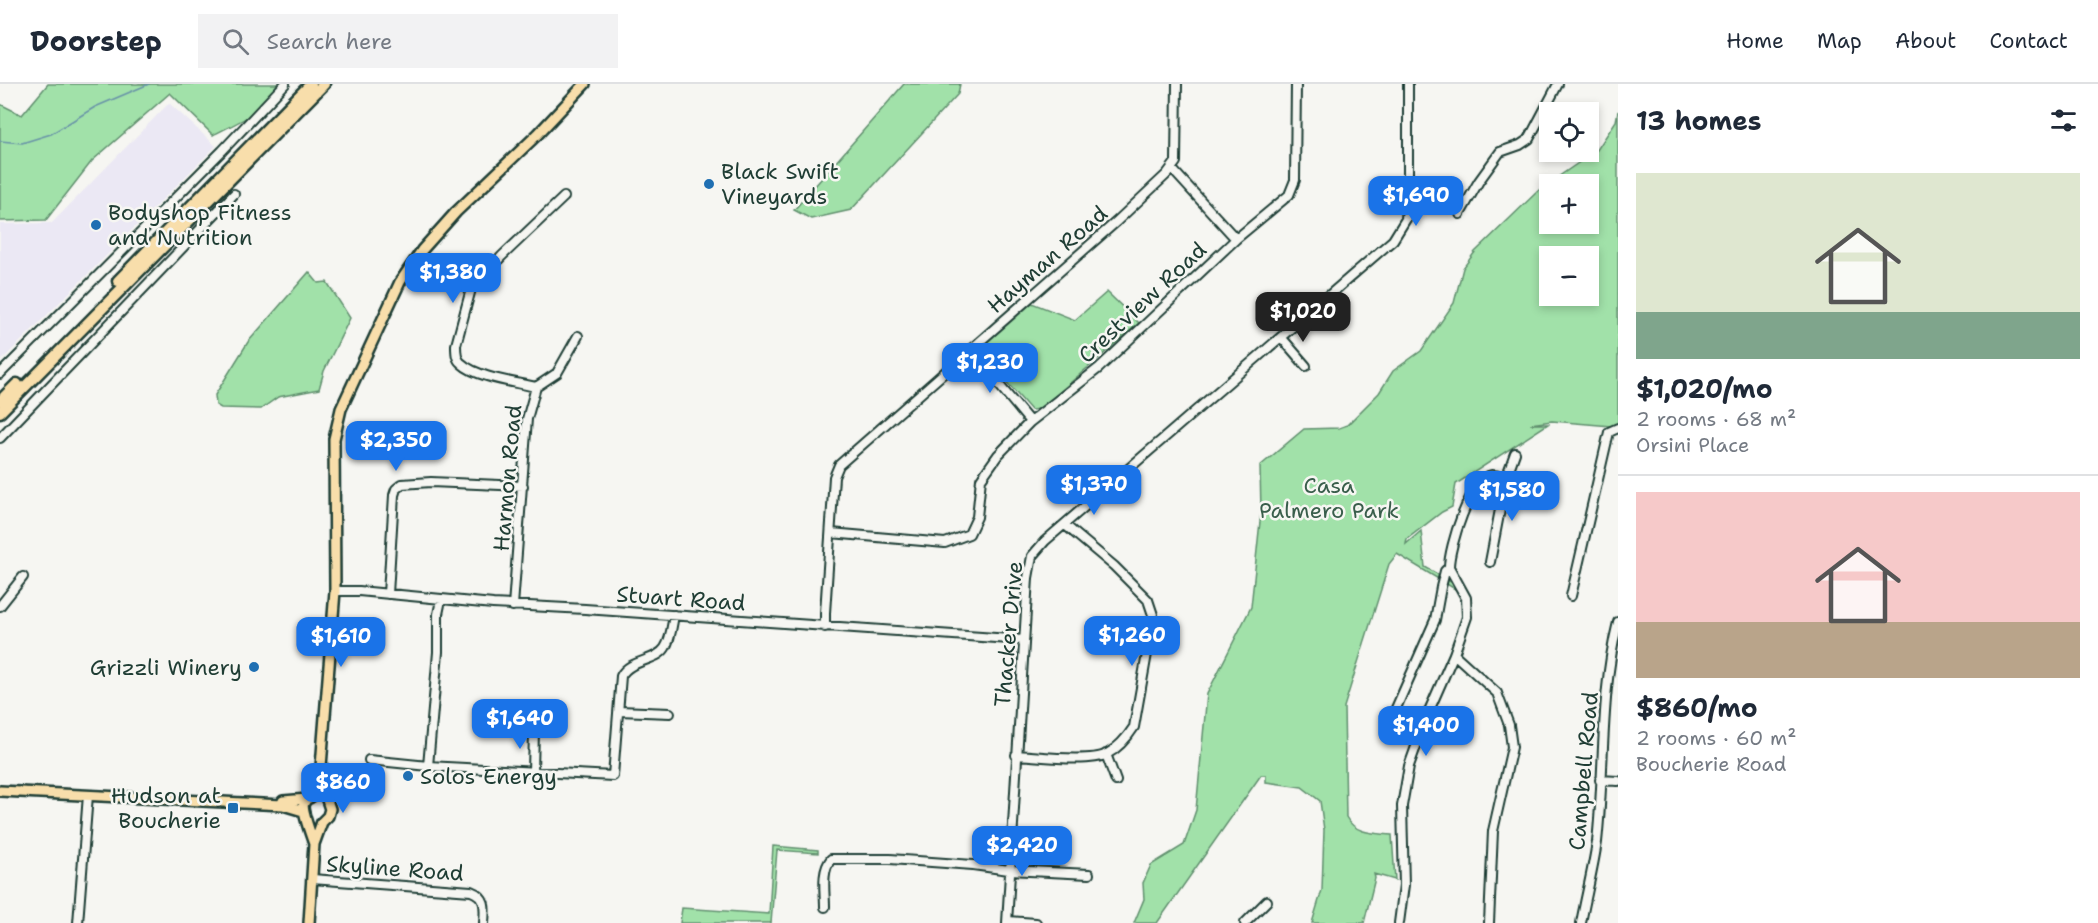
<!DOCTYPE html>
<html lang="en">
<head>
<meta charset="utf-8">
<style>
  body { margin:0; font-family:"Shantell Sans",sans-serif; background:#f2f2f3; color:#1f2937; height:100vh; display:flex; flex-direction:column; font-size:22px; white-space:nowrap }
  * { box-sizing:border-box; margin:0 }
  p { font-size:20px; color:#747a83 }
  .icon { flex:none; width:33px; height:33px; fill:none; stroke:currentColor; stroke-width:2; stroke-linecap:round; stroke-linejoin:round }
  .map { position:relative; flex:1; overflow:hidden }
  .details { display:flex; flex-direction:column; background:#fff; width:480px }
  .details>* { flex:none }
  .fabs { position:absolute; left:1539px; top:18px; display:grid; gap:12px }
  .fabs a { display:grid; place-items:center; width:60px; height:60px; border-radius:0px; background:#fff; box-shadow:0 3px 9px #0003; font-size:30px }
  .price { position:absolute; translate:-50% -51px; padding:0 14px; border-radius:12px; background:#1a73e8; color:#fff; font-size:20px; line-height:39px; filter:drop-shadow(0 2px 3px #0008) }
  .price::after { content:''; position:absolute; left:50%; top:36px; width:18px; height:14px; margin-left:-9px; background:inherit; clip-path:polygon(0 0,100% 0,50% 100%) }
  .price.selected { background:#222; color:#fff }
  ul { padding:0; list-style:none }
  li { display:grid; align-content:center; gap:12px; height:318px; padding:0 18px }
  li+li { border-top:2px solid #e0e1e3 }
  li span { display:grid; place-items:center; height:186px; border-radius:0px; color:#555 }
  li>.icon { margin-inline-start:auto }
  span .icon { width:108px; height:108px; fill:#fffc; stroke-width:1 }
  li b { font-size:26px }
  h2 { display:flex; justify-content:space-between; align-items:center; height:72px; padding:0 18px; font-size:26px }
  header { display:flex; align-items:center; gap:36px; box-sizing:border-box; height:84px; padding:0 30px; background:#fff; border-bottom:2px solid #e0e1e3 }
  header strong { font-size:28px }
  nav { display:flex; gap:33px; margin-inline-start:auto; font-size:21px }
  .search { width:420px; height:54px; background:#f2f2f3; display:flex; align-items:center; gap:15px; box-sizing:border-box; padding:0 21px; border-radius:0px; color:#747a83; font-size:22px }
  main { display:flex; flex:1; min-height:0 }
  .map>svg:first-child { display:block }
  .built { fill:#ebe8f4 }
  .green { fill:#a1e1a9; stroke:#608f6e; stroke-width:1.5; fill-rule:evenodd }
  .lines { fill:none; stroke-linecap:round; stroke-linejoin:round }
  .stream { stroke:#6792a8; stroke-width:1.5 }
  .minor-casing { stroke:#1f3d34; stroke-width:12 }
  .major-casing { stroke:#1f3d34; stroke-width:14 }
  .highway-casing { stroke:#1f3d34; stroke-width:15 }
  .minor { stroke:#f6f6f2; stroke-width:8 }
  .major { stroke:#f8deab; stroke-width:9 }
  .highway { stroke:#f8deab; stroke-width:10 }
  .poi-dot { fill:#1f6fb2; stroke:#f6f6f2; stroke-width:2 }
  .labels { text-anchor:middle; stroke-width:5; stroke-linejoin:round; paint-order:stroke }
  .poi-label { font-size:22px; fill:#1f3d34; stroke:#f6f6f2; text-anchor:start }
  .street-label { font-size:22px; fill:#1f3d34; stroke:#f6f6f2 }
  .park-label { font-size:22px; fill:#395e4b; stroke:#f6f6f2 }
</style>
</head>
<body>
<header>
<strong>Doorstep</strong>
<div class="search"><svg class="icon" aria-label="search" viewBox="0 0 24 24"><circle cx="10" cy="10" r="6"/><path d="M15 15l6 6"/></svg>Search here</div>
<nav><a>Home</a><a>Map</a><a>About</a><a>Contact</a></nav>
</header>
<main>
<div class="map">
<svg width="1618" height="839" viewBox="0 0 1618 839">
  <rect width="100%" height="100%" fill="#f6f6f2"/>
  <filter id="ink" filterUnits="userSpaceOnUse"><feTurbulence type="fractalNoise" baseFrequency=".0167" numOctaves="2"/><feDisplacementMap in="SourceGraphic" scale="12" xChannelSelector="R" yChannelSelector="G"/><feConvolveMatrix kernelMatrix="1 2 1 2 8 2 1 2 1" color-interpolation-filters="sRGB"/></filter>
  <g filter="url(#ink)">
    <!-- built -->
    <path class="built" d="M169 19 216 62 0 278V140L52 139Z"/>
    <!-- green -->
    <path class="green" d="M48 0H281C271 25 236 39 213 51L170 9 92 77 46 136 0 137V20L22 31Z
      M904 0H960L958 10 851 126 811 135 794 126Z
      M1618 27V341L1611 342 1552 337 1530 340H1548L1456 400 1452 423 1442 428 1407 455 1406 460 1421 447 1425 483 1458 502 1455 505 1397 470 1389 480 1344 623 1346 733C1356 751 1375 749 1392 751L1395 796 1374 790 1375 794 1364 839H1312L1322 806 1324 746 1320 717 1302 703 1266 698V691H1261L1157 839H1134L1144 815 1143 799 1151 781 1184 761 1196 726 1207 610 1251 523 1261 428 1260 382 1304 345 1339 344 1347 341 1379 309 1393 287 1421 267 1454 219 1463 184 1475 168 1539 106 1597 66 1616 37ZM1550 100H1588V140H1550ZM1550 172H1588V212H1550Z
      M309 188 318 199 327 198 350 234 324 287 319 305 278 313 261 325 221 324 216 321 215 311 248 258Z
      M1107 208 1139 239 1040 325 1031 326 982 270 983 262 1032 219 1075 236Z
      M773 762 818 766V769L777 766 771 839H680L682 824 769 830Z"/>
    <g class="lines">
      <!-- stream -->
      <path class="stream" d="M0 57 22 59 51 50 95 23 149 0"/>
      <defs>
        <path id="minor" d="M1172 85 1236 155
          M1460 130 1479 97 1500 68 1520 61 1529 55 1558 0
          M1281 253 1306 282
          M970 266 1030 338
          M0 290 222 67 285 0
          M536 303C515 298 477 294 461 279 456 275 456 268 456 261L471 205 502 172 564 113
          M0 354 234 110
          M831 449 945 459 969 450 977 433 981 395 998 371 1030 338 1099 284 1236 155 1289 111 1295 96 1296 0
          M1490 478 1506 394
          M335 507H359L493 520 585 525 1024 556
          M388 510 394 411 396 405 402 400 431 398 523 402
          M1571 512 1609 348 1618 344
          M0 522 23 493
          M513 522 527 335 536 303 557 289 578 252
          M825 543V529L834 393 839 381 1116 138 1167 90 1176 78 1177 0
          M1454 570 1497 609 1509 641 1512 663 1493 747 1489 839
          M619 627 670 629
          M1389 640 1435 536 1441 503 1445 487 1449 483C1449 464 1470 394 1492 391 1496 391 1502 393 1506 394L1515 369
          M1106 670 1116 697
          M1016 671C1038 672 1090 679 1107 670 1118 664 1127 654 1134 643L1150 553 1153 531 1148 516 1114 482 1065 441
          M369 676 428 682 613 692 621 592C630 575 656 578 665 564 671 555 672 541 674 531
          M428 682 438 568V530L441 516
          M533 688 534 646
          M1600 696 1618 697
          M312 795 471 807C487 813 485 824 484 839
          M825 823C825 808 821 787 831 775H890L973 781 1009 786 1089 790
          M1008 837 1036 839
          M78 839 88 711
          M1007 839 1028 494 1032 472 1045 457 1393 156 1406 135 1408 107V0
          M1245 839 1267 817
          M1399 839 1404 801 1402 722 1409 682 1428 629 1454 570 1467 533 1466 514 1449 483
          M1581 839C1586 812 1593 785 1597 758 1605 685 1600 610 1618 538"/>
        <path id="major" d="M0 707 283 721 303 727
          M283 717 307 715
          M314 760C311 751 301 725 304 719 308 712 306 717 312 712 315 709 318 700 320 695
          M309 839 314 760 322 738 328 732 330 725 320 695 335 507 334 355 341 325 400 198 422 166 456 128 538 50 585 0"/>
        <path id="highway" d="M118 197 311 0
          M0 317 17 300
          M0 328 324 0"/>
      </defs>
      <!-- minor casing -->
      <use href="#minor" class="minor-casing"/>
      <!-- major casing -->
      <use href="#major" class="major-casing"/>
      <!-- highway casing -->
      <use href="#highway" class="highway-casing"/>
      <!-- minor -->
      <use href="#minor" class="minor"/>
      <!-- major -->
      <use href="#major" class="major"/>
      <!-- highway -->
      <use href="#highway" class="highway"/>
    </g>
  </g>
  <!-- markers -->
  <g class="poi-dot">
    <circle cx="709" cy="100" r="6"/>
    <circle cx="96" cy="141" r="6"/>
    <circle cx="254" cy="583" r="6"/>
    <circle cx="408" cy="692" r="6"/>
    <rect x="227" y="718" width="12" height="12" rx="3"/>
  </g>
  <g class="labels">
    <!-- poi labels -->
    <g class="poi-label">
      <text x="721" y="95">Black Swift<tspan x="721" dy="25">Vineyards</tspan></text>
      <text x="108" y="136">Bodyshop Fitness<tspan x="108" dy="25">and Nutrition</tspan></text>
      <text x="242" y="591" text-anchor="end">Grizzli Winery</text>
      <text x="420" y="700">Solos Energy</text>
      <text x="221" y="719" text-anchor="end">Hudson at<tspan x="221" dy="25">Boucherie</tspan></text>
    </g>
    <!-- street labels -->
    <g class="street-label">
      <text transform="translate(1047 175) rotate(-41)" y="8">Hayman Road</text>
      <text transform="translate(1142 218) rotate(-43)" y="8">Crestview Road</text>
      <text transform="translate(507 394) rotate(-85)" y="8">Harmon Road</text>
      <text transform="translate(681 514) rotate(4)" y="8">Stuart Road</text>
      <text transform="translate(1008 550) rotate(-85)" y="8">Thacker Drive</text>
      <text transform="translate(1583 687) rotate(-85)" y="8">Campbell Road</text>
      <text transform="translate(395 784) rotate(4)" y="8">Skyline Road</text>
    </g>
    <!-- park labels -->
    <g class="park-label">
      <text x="1329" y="409">Casa<tspan x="1329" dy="25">Palmero Park</tspan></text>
    </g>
  </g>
</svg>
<div class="fabs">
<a><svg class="icon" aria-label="locate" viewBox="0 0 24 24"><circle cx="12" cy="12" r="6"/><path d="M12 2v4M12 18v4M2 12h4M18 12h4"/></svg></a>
<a>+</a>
<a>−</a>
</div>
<b class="price" style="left:1416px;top:143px">$1,690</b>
<b class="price" style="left:453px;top:220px">$1,380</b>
<b class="price selected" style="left:1303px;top:259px">$1,020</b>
<b class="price" style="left:990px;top:310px">$1,230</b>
<b class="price" style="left:396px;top:388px">$2,350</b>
<b class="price" style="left:1094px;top:432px">$1,370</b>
<b class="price" style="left:1512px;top:438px">$1,580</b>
<b class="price" style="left:1132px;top:583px">$1,260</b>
<b class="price" style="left:341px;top:584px">$1,610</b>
<b class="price" style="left:520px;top:666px">$1,640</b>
<b class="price" style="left:1426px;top:673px">$1,400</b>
<b class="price" style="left:343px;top:730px">$860</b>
<b class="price" style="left:1022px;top:793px">$2,420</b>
</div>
<section class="details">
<h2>13 homes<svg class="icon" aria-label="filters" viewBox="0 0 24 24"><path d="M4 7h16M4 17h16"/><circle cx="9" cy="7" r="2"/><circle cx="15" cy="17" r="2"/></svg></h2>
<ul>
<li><span style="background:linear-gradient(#dfe7d0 75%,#7fa58c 0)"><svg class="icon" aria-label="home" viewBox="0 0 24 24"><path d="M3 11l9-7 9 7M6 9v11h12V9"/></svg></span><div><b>$1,020/mo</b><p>2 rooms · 68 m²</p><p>Orsini Place</p></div></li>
<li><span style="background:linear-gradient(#f6c9c9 70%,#b9a48a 0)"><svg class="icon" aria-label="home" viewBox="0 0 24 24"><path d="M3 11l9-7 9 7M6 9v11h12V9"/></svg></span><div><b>$860/mo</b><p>2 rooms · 60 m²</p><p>Boucherie Road</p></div></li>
</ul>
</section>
</main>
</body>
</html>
